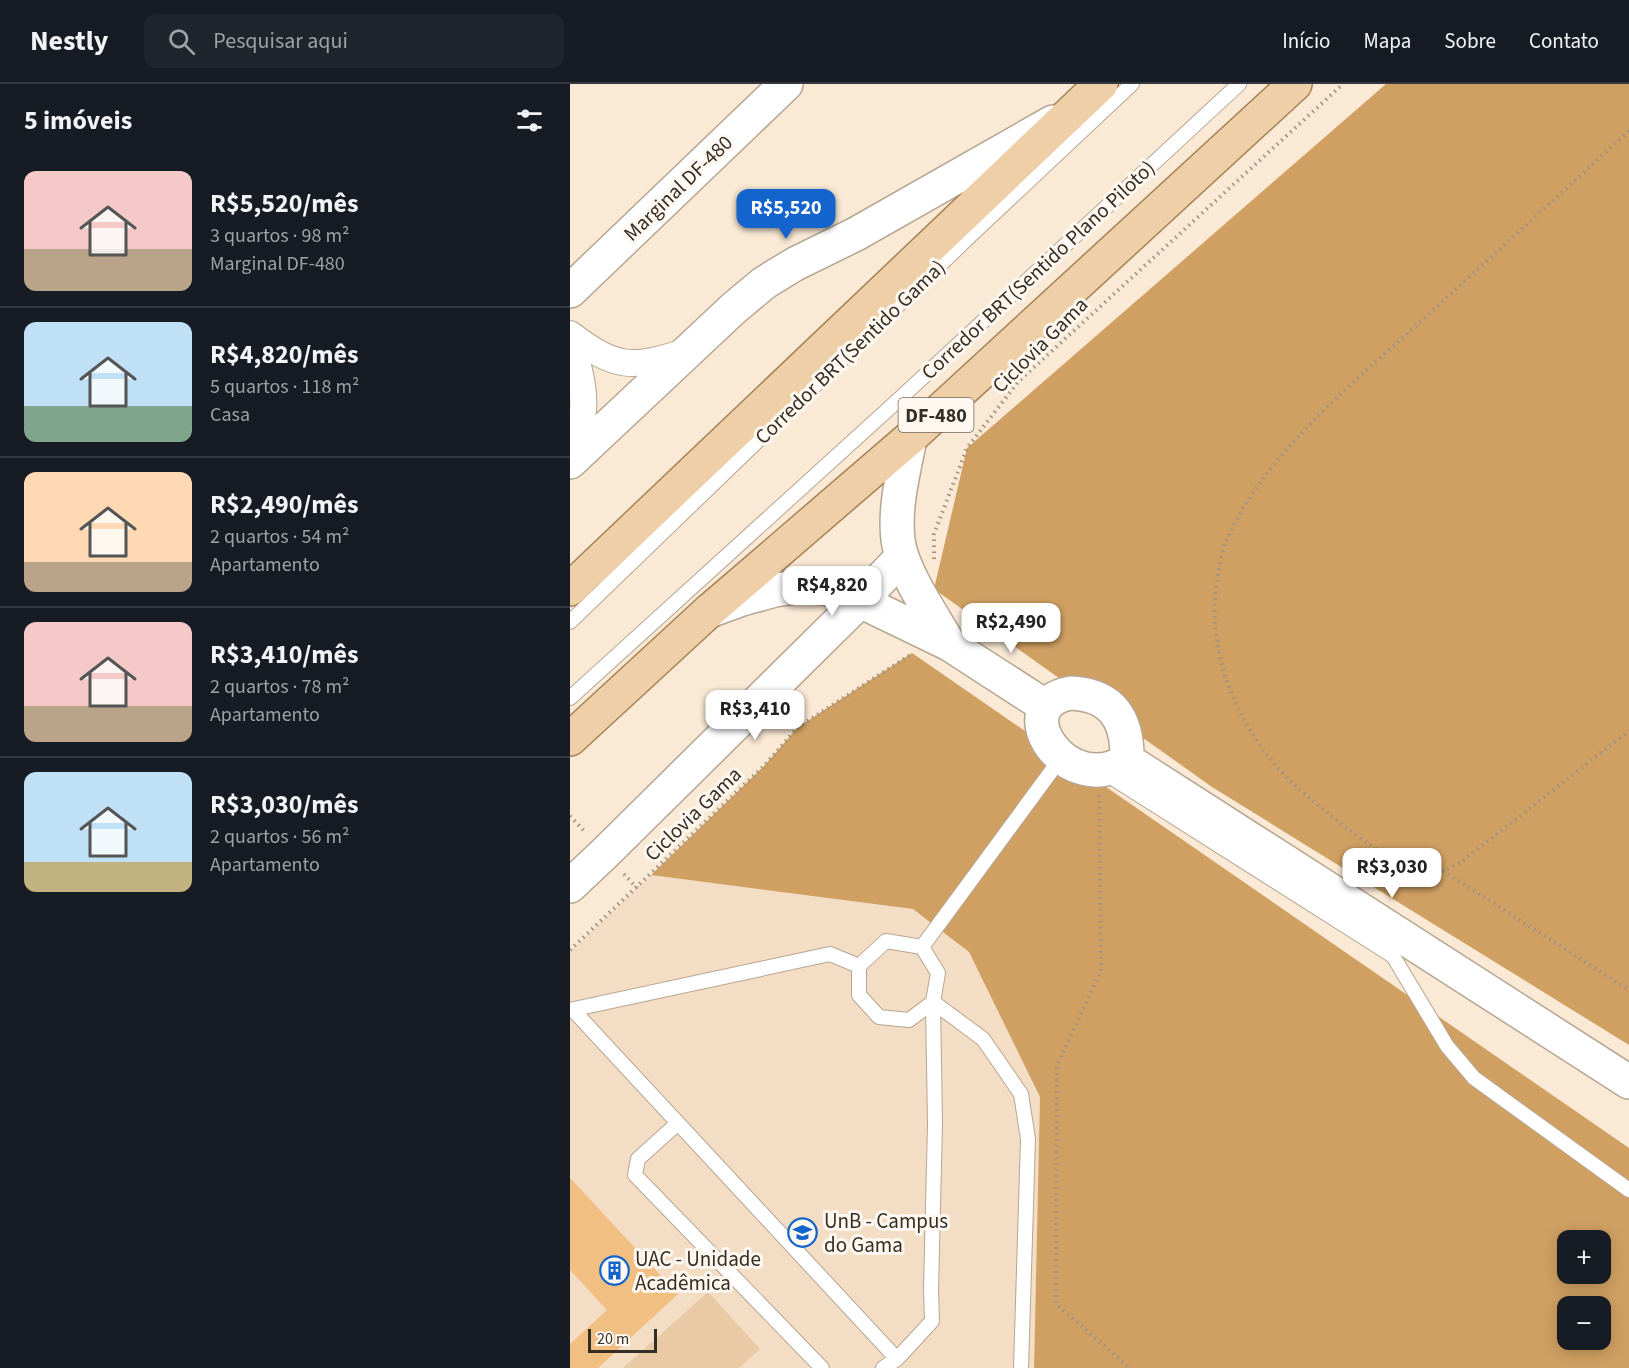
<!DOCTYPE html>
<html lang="pt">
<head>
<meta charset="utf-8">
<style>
  body { margin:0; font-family:"Source Sans 3",sans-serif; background:#20242c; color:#f1f3f6; height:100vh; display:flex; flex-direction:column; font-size:22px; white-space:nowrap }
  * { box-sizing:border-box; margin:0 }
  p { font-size:20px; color:#9ea1a6 }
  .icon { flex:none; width:33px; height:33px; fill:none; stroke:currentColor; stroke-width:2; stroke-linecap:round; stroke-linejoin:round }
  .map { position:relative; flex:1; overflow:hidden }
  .drawer { display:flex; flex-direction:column; background:#171b24; width:570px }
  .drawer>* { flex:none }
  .controls { position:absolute; left:987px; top:1146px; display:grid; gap:12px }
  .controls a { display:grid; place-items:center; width:54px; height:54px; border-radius:12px; background:#171b24; box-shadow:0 3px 15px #0003; font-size:30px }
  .scale { position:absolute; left:18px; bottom:15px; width:69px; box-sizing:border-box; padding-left:6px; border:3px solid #352e27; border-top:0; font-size:16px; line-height:21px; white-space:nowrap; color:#352e27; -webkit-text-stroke:4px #fef8f0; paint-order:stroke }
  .price { position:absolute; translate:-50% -51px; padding:0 14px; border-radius:12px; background:#fff; color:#222; font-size:20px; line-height:39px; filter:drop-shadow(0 2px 3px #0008) }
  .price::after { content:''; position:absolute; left:50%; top:36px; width:18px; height:14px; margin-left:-9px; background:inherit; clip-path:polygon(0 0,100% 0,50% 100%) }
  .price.current { background:#1464ce; color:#fff }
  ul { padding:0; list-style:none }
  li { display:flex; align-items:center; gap:18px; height:150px; padding:0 24px }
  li+li { border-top:2px solid #363941 }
  li span { display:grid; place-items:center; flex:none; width:168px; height:120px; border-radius:12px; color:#555 }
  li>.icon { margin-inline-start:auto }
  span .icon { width:72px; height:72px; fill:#fffc; stroke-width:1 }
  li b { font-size:26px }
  h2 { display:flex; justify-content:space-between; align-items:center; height:72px; padding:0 24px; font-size:26px }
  header { display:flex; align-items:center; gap:36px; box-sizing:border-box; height:84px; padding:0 30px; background:#171b24; border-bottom:2px solid #363941 }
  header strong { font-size:28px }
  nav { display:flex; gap:33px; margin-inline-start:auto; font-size:21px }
  .search { width:420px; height:54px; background:#20242c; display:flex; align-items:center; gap:15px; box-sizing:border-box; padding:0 21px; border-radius:12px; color:#9ea1a6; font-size:22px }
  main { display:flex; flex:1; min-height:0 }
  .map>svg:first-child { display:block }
  .built { fill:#f3ddc4 }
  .green { fill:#eacaa4 }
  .forest { fill:#d0a062; fill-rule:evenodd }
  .building { fill:#f1bf81 }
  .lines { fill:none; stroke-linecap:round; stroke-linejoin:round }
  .lane-casing { stroke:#b6a693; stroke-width:16 }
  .street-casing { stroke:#b6a693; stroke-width:28 }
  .secondary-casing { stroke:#b6a693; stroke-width:36 }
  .primary-casing { stroke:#a58255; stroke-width:36 }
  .path { stroke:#9d9183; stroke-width:4; stroke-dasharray:1.5 4.5; stroke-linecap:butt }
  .lane { stroke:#fff; stroke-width:14 }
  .street { stroke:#fff; stroke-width:26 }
  .secondary { stroke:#fff; stroke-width:33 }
  .primary { stroke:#eecfa8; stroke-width:33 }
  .labels { text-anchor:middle; stroke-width:6; stroke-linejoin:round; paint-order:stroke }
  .shield { fill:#fef8f0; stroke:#716b63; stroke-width:1.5 }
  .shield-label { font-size:20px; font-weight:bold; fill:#352e27 }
  .street-label { font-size:21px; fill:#352e27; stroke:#fef8f0 }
  .poi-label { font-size:21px; fill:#352e27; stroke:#fef8f0; text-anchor:start }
</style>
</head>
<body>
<header>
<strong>Nestly</strong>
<div class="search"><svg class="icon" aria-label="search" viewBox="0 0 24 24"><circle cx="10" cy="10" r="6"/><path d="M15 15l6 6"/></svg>Pesquisar aqui</div>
<nav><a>Início</a><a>Mapa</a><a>Sobre</a><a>Contato</a></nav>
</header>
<main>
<section class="drawer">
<h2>5 imóveis<svg class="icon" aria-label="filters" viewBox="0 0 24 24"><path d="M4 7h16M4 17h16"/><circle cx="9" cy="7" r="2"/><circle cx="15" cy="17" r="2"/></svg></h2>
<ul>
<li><span style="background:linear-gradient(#f6c9c9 65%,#b9a48a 0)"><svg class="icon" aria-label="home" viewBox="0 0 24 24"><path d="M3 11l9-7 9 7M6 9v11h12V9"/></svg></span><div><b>R$5,520/mês</b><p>3 quartos · 98 m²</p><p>Marginal DF-480</p></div></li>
<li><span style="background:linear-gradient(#bfe0f5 70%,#7fa58c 0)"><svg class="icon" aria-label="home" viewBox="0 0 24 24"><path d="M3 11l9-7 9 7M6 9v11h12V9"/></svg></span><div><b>R$4,820/mês</b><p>5 quartos · 118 m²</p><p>Casa</p></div></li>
<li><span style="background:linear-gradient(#ffd9b3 75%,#b9a48a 0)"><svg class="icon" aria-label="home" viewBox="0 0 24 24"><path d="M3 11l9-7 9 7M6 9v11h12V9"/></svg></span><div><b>R$2,490/mês</b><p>2 quartos · 54 m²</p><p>Apartamento</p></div></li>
<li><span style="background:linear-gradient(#f6c9c9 70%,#b9a48a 0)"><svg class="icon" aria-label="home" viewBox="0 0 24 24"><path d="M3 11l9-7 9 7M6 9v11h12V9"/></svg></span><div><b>R$3,410/mês</b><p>2 quartos · 78 m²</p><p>Apartamento</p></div></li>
<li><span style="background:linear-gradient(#bfe0f5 75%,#c2b280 0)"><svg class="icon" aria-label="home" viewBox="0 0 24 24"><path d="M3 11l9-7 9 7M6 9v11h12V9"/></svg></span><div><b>R$3,030/mês</b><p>2 quartos · 56 m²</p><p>Apartamento</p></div></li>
</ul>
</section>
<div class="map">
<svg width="1059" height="1284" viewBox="0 0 1059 1284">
  <rect width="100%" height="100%" fill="#f9e9d5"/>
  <!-- built -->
  <path class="built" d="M81 791 343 825 399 868 470 1013 464 1284H0V867Z"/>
  <!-- green -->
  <path class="green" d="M138 1208 190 1265 169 1284H53Z"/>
  <!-- forest -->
  <path class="forest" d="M816 0H1059V961L642 703 364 505 397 364Z
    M342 569 1059 1064V1284H464L470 1013 399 868 343 825 81 791 194 682 228 643ZM998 1156H1030V1190H998ZM998 1222H1030V1256H998Z"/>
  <!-- building -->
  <path class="building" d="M0 1094 108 1210 28 1284H0V1260L37 1226 0 1186Z"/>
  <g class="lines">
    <defs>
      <path id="lane" d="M0 538 401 151 562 0
        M0 614 325 319 669 0
        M533 688 823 872 877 962 904 994 1059 1106
        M316 857 352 863 368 889 363 918 339 936 309 933 289 911V882Z
        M352 863 491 674
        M363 918 413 955 451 1010 458 1055 451 1284
        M0 926 260 870 289 882
        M3 926 327 1275 362 1237 361 1206 365 1040 363 918
        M108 1039 68 1075 65 1091 252 1284
        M313 1284 327 1275"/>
      <path id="street" d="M0 250C46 285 62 285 115 268
        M0 257C16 300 19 333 1 376"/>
      <path id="secondary" d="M0 207 216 0
        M340 354C334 387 324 421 328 456 332 488 363 532 379 560
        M0 378 164 224 194 199 225 180 286 150 483 38
        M139 527 172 515 205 506 233 502 257 504 290 517 379 560 475 622
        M501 609C543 611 558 636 557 676 497 717 433 620 501 609Z
        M557 676 1059 998
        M0 802 35 769 290 517 332 473"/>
      <path id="primary" d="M0 505 531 0
        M0 655 139 527 340 354 725 0"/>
    </defs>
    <!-- lane casing -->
    <use href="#lane" class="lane-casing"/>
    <!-- street casing -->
    <use href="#street" class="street-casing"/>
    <!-- secondary casing -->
    <use href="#secondary" class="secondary-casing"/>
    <!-- primary casing -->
    <use href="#primary" class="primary-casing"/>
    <!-- path -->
    <path class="path" d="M1059 47C989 111 920 174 850 238 781 301 692 372 655 460 651 470 650 481 648 491 632 576 676 664 742 716 770 739 834 795 872 787 879 785 885 781 891 778L1059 647
      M364 475V450L397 364 448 298 773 0
      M529 711 531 887 487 981 486 1220 560 1284
      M0 732 16 749
      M873 787 1059 906
      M54 790 67 804
      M0 866 194 682 228 643 340 571"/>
    <!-- lane -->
    <use href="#lane" class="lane"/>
    <!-- street -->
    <use href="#street" class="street"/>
    <!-- secondary -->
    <use href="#secondary" class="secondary"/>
    <!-- primary -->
    <use href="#primary" class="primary"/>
  </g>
  <!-- icons -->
  <defs>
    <symbol id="university-ring" viewBox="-11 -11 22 22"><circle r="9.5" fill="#fef8f0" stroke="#1464ce" stroke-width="1.5"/><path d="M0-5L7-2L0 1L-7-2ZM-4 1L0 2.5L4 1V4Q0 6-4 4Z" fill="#1464ce"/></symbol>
    <symbol id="building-ring" viewBox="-11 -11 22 22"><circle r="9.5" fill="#fef8f0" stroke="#1464ce" stroke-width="1.5"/><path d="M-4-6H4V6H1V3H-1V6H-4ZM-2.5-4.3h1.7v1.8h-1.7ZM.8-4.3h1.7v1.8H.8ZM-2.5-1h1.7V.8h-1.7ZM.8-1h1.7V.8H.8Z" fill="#1464ce"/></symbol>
  </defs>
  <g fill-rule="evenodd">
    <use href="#university-ring" x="216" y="1132" width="33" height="33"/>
    <use href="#building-ring" x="28" y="1170" width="33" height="33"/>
  </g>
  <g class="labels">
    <!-- shield labels -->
    <rect class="shield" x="328.5" y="314" width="75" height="34" rx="4.5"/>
    <g class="shield-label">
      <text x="366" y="338">DF-480</text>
    </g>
    <!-- street labels -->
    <g class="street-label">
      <text transform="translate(108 104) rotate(-44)" y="7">Marginal DF-480</text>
      <text transform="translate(468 186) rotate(-43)" y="7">Corredor BRT(Sentido Plano Piloto)</text>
      <text transform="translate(470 261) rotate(-45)" y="7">Ciclovia Gama</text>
      <text transform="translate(280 268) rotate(-44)" y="7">Corredor BRT(Sentido Gama)</text>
      <text transform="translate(123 730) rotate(-44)" y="7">Ciclovia Gama</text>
    </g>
    <!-- poi labels -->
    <g class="poi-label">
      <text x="254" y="1144">UnB - Campus<tspan x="254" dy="24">do Gama</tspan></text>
      <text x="65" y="1182">UAC - Unidade<tspan x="65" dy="24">Acadêmica</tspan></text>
    </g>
  </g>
</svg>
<div class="controls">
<a>+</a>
<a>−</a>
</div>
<div class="scale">20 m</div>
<b class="price current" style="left:216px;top:156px">R$5,520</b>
<b class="price" style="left:262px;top:533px">R$4,820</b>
<b class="price" style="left:441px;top:570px">R$2,490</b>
<b class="price" style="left:185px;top:657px">R$3,410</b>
<b class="price" style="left:822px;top:815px">R$3,030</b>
</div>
</main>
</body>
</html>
